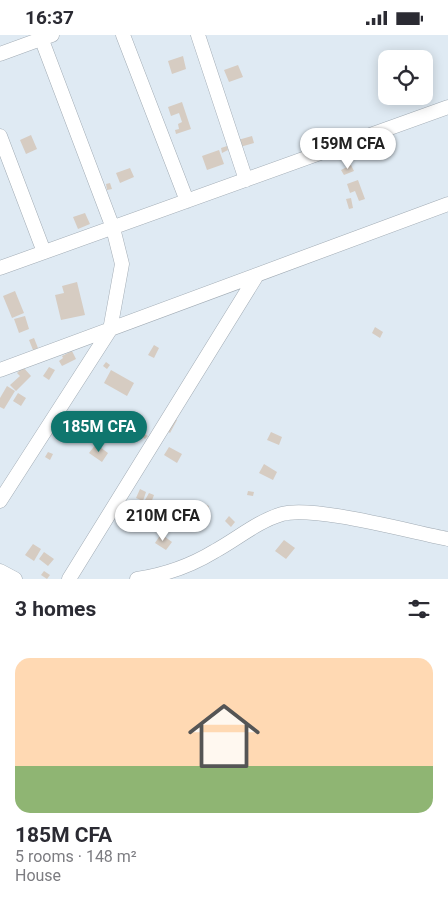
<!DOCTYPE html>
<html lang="en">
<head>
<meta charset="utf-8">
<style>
  body { margin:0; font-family:Roboto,sans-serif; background:#f2f2f3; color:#2b2b33; height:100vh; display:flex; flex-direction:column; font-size:19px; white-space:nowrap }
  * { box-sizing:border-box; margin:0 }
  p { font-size:16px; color:#7c7c81 }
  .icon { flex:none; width:28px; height:28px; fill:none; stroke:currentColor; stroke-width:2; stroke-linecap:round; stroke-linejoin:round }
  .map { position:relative; height:544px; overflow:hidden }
  .details { display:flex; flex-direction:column; background:#fff; flex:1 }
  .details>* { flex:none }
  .fabs { position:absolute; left:378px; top:15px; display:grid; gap:10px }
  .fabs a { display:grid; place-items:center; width:55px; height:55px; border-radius:10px; background:#fff; box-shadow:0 2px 12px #0003; font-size:25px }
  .price { position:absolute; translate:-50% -42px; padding:0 11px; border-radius:18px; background:#fff; color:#222; font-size:16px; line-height:32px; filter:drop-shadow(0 1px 2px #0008) }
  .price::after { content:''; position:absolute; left:50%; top:30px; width:15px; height:11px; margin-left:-8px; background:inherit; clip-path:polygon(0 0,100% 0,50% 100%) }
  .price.current { background:#0f766e; color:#fff }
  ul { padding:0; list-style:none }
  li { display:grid; align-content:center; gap:10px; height:265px; padding:0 15px }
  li+li { border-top:1px solid #e1e1e2 }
  li span { display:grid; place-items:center; height:155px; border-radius:15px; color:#555 }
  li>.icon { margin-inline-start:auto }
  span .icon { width:90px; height:90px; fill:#fffc; stroke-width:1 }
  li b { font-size:21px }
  h2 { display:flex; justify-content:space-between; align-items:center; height:60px; padding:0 15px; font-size:21px }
  .status { display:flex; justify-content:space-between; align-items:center; height:35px; padding:0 25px; background:#fff; direction:ltr }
  .status svg { height:14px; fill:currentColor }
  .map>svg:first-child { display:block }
  .building { fill:#d6ccc2 }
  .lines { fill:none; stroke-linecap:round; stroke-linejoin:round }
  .minor-casing { stroke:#a2acb5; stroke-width:15 }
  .minor { stroke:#fff; stroke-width:14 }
</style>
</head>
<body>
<div class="status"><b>16:37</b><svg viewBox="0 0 49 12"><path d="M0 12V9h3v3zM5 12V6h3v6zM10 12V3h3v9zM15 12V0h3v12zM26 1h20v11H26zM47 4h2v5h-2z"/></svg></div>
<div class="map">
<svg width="448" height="544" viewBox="0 0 448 544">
  <rect width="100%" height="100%" fill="#dfeaf3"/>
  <!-- building -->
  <path class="building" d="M183 21 186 34 172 39 168 26Z
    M238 30 243 42 229 47 224 35Z
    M182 67 191 94 176 99 175 95 179 94 178 89 182 87 179 78 171 81 168 72Z
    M31 100 37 114 26 119 20 105Z
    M252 101 254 108 240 112 238 105Z
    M227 111 228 115 222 118 221 113Z
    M219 115 224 129 207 135 202 121Z
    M351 130 354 136 344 140 341 135Z
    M130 133 134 142 120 148 116 138Z
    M358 145 365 164 359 166 355 156 350 158 347 149Z
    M110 148 112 154 107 155 106 149Z
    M351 163 353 173 349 174 346 164Z
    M85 178 90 189 78 194 73 182Z
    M77 247 85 280 61 285 55 260 64 258 62 251Z
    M15 256 24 278 12 283 3 261Z
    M25 281 29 294 19 298 14 284Z
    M375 292 383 297 380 303 372 298Z
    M34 303 38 313 33 315 29 305Z
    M154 310 159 313 154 323 148 320Z
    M72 316 76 324 62 331 59 326 63 323 62 321Z
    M106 327 110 330 107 334 103 331Z
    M23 332 31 341 16 356 10 350 20 341 17 338Z
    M49 332 55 335 49 345 43 341Z
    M111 335 134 348 127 361 104 348Z
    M7 351 15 356 4 374 0 372V363Z
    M18 358 26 363 21 371 13 366Z
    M173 383 177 385 170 398 166 395Z
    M142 397 148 401 145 404 140 400Z
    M271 397 282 402 279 410 267 405Z
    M96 409 108 418 102 427 89 418Z
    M169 412 182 419 177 428 164 420Z
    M48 417 53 419 50 425 45 422Z
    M264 429 277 437 273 445 259 438Z
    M140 454 146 457 143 466 136 463Z
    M248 456 254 457 253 461 247 460Z
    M149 458 154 460 151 468 145 465Z
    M202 468 209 471 207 476 200 473Z
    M171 471 177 476 171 482 165 477Z
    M229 481 235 487 231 492 225 486Z
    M161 499 172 507 166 515 155 508Z
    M284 505 295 513 286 524 275 516Z
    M33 509 41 514 34 526 25 520Z
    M44 517 54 524 48 531 39 524Z
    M44 536 50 540 47 544 41 540Z"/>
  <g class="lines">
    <defs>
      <path id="minor" d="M123 0 187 166
        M198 0 246 145
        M0 19 52 0
        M0 101 44 217
        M0 233 448 72
        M0 335 448 169
        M0 466 110 295 122 229 113 193 40 0
        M0 536 15 544
        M69 544 257 240
        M137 544C164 540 192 530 215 516 237 504 258 486 282 479 313 470 411 497 448 504"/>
    </defs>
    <!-- minor casing -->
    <use href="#minor" class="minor-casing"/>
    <!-- minor -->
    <use href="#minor" class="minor"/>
  </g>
</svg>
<div class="fabs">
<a><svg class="icon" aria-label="locate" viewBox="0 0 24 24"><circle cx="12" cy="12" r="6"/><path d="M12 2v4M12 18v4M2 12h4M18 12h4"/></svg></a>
</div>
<b class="price" style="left:348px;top:135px">159M CFA</b>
<b class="price current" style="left:99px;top:418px">185M CFA</b>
<b class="price" style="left:163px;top:507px">210M CFA</b>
</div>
<section class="details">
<h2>3 homes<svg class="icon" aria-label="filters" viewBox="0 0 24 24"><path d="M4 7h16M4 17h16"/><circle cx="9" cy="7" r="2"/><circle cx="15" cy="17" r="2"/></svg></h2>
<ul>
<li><span style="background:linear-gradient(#ffd9b3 70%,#8fb573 0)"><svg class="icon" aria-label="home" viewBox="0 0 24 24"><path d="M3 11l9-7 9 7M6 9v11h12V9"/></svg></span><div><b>185M CFA</b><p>5 rooms · 148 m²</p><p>House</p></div></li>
</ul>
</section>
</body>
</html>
